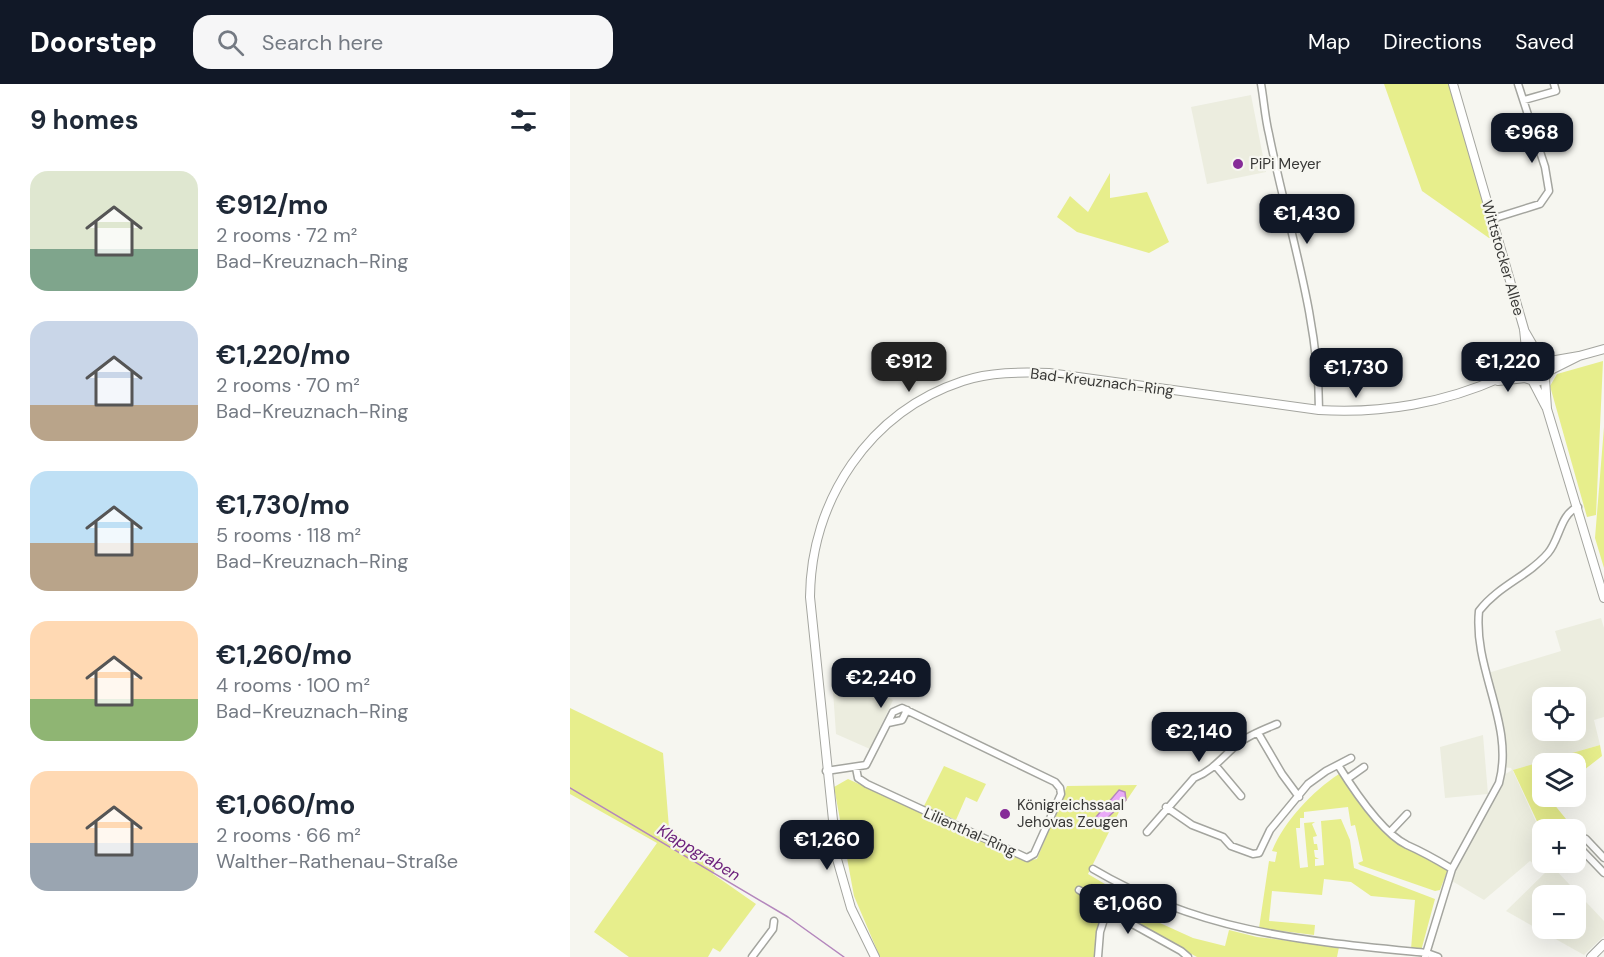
<!DOCTYPE html>
<html lang="en">
<head>
<meta charset="utf-8">
<style>
  body { margin:0; font-family:"DM Sans",sans-serif; background:#f6f6f7; color:#1f2937; height:100vh; display:flex; flex-direction:column; font-size:22px; white-space:nowrap }
  * { box-sizing:border-box; margin:0 }
  p { font-size:20px; color:#747a83 }
  .icon { flex:none; width:33px; height:33px; fill:none; stroke:currentColor; stroke-width:2; stroke-linecap:round; stroke-linejoin:round }
  .map { position:relative; flex:1; overflow:hidden }
  .drawer { display:flex; flex-direction:column; background:#fff; width:570px }
  .drawer>* { flex:none }
  .controls { position:absolute; left:962px; top:603px; display:grid; gap:12px }
  .controls a { display:grid; place-items:center; width:54px; height:54px; border-radius:12px; background:#fff; box-shadow:0 6px 24px #0002; font-size:30px }
  .price { position:absolute; translate:-50% -51px; padding:0 14px; border-radius:12px; background:#111827; color:#fff; font-size:20px; line-height:39px; filter:drop-shadow(0 2px 3px #0008) }
  .price::after { content:''; position:absolute; left:50%; top:36px; width:18px; height:14px; margin-left:-9px; background:inherit; clip-path:polygon(0 0,100% 0,50% 100%) }
  .price.current { background:#222; color:#fff }
  ul { padding:0; list-style:none }
  li { display:flex; align-items:center; gap:18px; height:150px; padding:0 30px }
  li span { display:grid; place-items:center; flex:none; width:168px; height:120px; border-radius:18px; color:#555 }
  li>.icon { margin-inline-start:auto }
  span .icon { width:72px; height:72px; fill:#fffc; stroke-width:1 }
  li b { font-size:26px }
  h2 { display:flex; justify-content:space-between; align-items:center; height:72px; padding:0 30px; font-size:26px }
  header { display:flex; align-items:center; gap:36px; box-sizing:border-box; height:84px; padding:0 30px; background:#111827; color:#fff }
  header strong { font-size:28px }
  nav { display:flex; gap:33px; margin-inline-start:auto; font-size:21px }
  .search { width:420px; height:54px; background:#f6f6f7; display:flex; align-items:center; gap:15px; box-sizing:border-box; padding:0 21px; border-radius:18px; color:#747a83; font-size:22px }
  main { display:flex; flex:1; min-height:0 }
  .map>svg:first-child { display:block }
  .built { fill:#eceddf; fill-rule:evenodd }
  .green { fill:#e7ee8c }
  .water { fill:#e9a9f7; stroke:#b487bd; stroke-width:1.5 }
  .lines { fill:none; stroke-linecap:round; stroke-linejoin:round }
  .stream { stroke:#b487bd; stroke-width:1.5 }
  .minor-casing { stroke:#a4a59f; stroke-width:9 }
  .major-casing { stroke:#a4a59f; stroke-width:10 }
  .minor { stroke:#fff; stroke-width:6 }
  .major { stroke:#fff; stroke-width:8 }
  .poi-dot { fill:#862c98; stroke:#f6f6f0; stroke-width:2 }
  .labels { text-anchor:middle; stroke-width:4.5; stroke-linejoin:round; paint-order:stroke }
  .poi-label { font-size:15px; fill:#383836; stroke:#f6f6f0; text-anchor:start }
  .street-label { font-size:15px; fill:#383836; stroke:#f6f6f0 }
  .water-label { font-size:16px; font-style:italic; fill:#6d227c; stroke:#f6f6f0 }
</style>
</head>
<body>
<header>
<strong>Doorstep</strong>
<div class="search"><svg class="icon" aria-label="search" viewBox="0 0 24 24"><circle cx="10" cy="10" r="6"/><path d="M15 15l6 6"/></svg>Search here</div>
<nav><a>Map</a><a>Directions</a><a>Saved</a></nav>
</header>
<main>
<section class="drawer">
<h2>9 homes<svg class="icon" aria-label="filters" viewBox="0 0 24 24"><path d="M4 7h16M4 17h16"/><circle cx="9" cy="7" r="2"/><circle cx="15" cy="17" r="2"/></svg></h2>
<ul>
<li><span style="background:linear-gradient(#dfe7d0 65%,#7fa58c 0)"><svg class="icon" aria-label="home" viewBox="0 0 24 24"><path d="M3 11l9-7 9 7M6 9v11h12V9"/></svg></span><div><b>€912/mo</b><p>2 rooms · 72 m²</p><p>Bad-Kreuznach-Ring</p></div></li>
<li><span style="background:linear-gradient(#c9d6e8 70%,#b9a48a 0)"><svg class="icon" aria-label="home" viewBox="0 0 24 24"><path d="M3 11l9-7 9 7M6 9v11h12V9"/></svg></span><div><b>€1,220/mo</b><p>2 rooms · 70 m²</p><p>Bad-Kreuznach-Ring</p></div></li>
<li><span style="background:linear-gradient(#bfe0f5 60%,#b9a48a 0)"><svg class="icon" aria-label="home" viewBox="0 0 24 24"><path d="M3 11l9-7 9 7M6 9v11h12V9"/></svg></span><div><b>€1,730/mo</b><p>5 rooms · 118 m²</p><p>Bad-Kreuznach-Ring</p></div></li>
<li><span style="background:linear-gradient(#ffd9b3 65%,#8fb573 0)"><svg class="icon" aria-label="home" viewBox="0 0 24 24"><path d="M3 11l9-7 9 7M6 9v11h12V9"/></svg></span><div><b>€1,260/mo</b><p>4 rooms · 100 m²</p><p>Bad-Kreuznach-Ring</p></div></li>
<li><span style="background:linear-gradient(#ffd9b3 60%,#9aa5b1 0)"><svg class="icon" aria-label="home" viewBox="0 0 24 24"><path d="M3 11l9-7 9 7M6 9v11h12V9"/></svg></span><div><b>€1,060/mo</b><p>2 rooms · 66 m²</p><p>Walther-Rathenau-Straße</p></div></li>
</ul>
</section>
<div class="map">
<svg width="1034" height="873" viewBox="0 0 1034 873">
  <rect width="100%" height="100%" fill="#f6f6f0"/>
  <!-- built -->
  <path class="built" d="M681 11 696 88 637 100 621 23Z
    M1031 534 1034 544V633L1024 636 1030 661 943 687 972 751V777L966 782 960 777 914 816 882 797V793L934 691 942 686 941 684 933 683 918 589 991 567 985 547ZM972 614H1005V646H972Z
    M270 590 323 616 300 665 266 650 263 607Z
    M913 651 918 710 875 714 870 663Z
    M982 782 1034 837V852L1014 871 936 827ZM972 812H1005V844H972Z"/>
  <!-- green -->
  <path class="green" d="M814 0H880L924 153 919 154 852 107Z
    M540 89V114L577 108 599 158 579 169 507 148 487 133 500 112 518 128Z
    M1033 277 1026 431 1017 433 980 302 987 290Z
    M1034 343V484L1025 454Z
    M0 624 93 669 99 744 149 780 143 790 186 820 150 868 143 864 138 873H59L24 848 87 759 0 710Z
    M1030 661 1032 672 1005 693V680H972V712L981 713 979 714 996 735 983 745 972 746V748L943 686Z
    M374 682 416 700 407 718 396 713 386 736 354 722Z
    M769 690C796 724 807 742 843 768L846 765 878 785 870 806 865 807 790 781 788 779 793 777 785 741 781 742 778 723 734 728V734H730V744H726L730 784 738 783 734 739 745 738 742 740 747 752 743 753 744 760H747L748 766H744L745 773 749 775H745V782L754 781 751 737 771 735 780 756 784 784 865 815 851 867 841 865 845 816 801 812 781 798 754 795 752 811 702 807 699 837 745 841 744 851 689 844 699 777 705 778 707 768 702 767C714 737 743 707 769 690Z
    M278 695 456 777 467 775 497 702 567 701 550 726 518 790 552 810 548 820 623 854 655 862 659 846 687 853 769 863 767 873H627L533 823 535 827 525 873H310L284 812 264 703Z"/>
  <!-- water -->
  <path class="water" d="M549 706 555 708 556 716 531 740 526 739V733Z"/>
  <g class="lines">
    <!-- stream -->
    <path class="stream" d="M0 704 218 833 274 873"/>
    <defs>
      <path id="minor" d="M691 0C694 17 695 34 699 50 717 141 749 232 749 326
        M954 16 986 7 984 0
        M922 135 970 120 979 107 975 83 948 0
        M318 639 332 636 337 626
        M688 649 712 690 729 713
        M645 681 671 712
        M768 681C783 705 812 749 837 761 853 768 867 776 882 785
        M256 687 296 681 323 628 332 624 485 698 490 704 491 710 464 770 457 774 297 700 288 694 286 684
        M777 695 794 683
        M596 723 622 741 653 753 661 762 683 770 689 769 700 746 738 700 756 687 781 674
        M577 748 624 694C643 687 654 671 669 659 679 651 695 645 707 640
        M820 748 837 730
        M1034 774 1016 755 1008 762 1034 789
        M523 785C631 849 736 857 857 869L868 873
        M509 806 535 822 537 826 611 867 618 873
        M182 873 203 845 204 837
        M528 873 530 848 537 826
        M855 873 882 785 929 699C945 641 903 586 909 527 929 501 959 492 978 469 990 455 990 430 1008 423"/>
      <path id="major" d="M883 0 954 245 957 275
        M954 246 969 272
        M975 276 979 283 975 295 967 298 955 294 952 283 960 273 969 272 980 277 1009 272
        M979 287 1009 272 1034 265
        M975 295 977 325 1034 514
        M928 297 955 294
        M963 298 976 323
        M305 873 281 824 267 775 240 513C241 416 299 328 393 297 420 288 450 288 479 289L749 326C811 330 875 319 932 293 939 289 946 289 952 283
        M1021 873 1034 860"/>
    </defs>
    <!-- minor casing -->
    <use href="#minor" class="minor-casing"/>
    <!-- major casing -->
    <use href="#major" class="major-casing"/>
    <!-- minor -->
    <use href="#minor" class="minor"/>
    <!-- major -->
    <use href="#major" class="major"/>
  </g>
  <!-- markers -->
  <g class="poi-dot">
    <circle cx="668" cy="80" r="6"/>
    <circle cx="435" cy="730" r="6"/>
  </g>
  <g class="labels">
    <!-- poi labels -->
    <g class="poi-label">
      <text x="680" y="85">PiPi Meyer</text>
      <text x="447" y="726">Königreichssaal<tspan x="447" dy="17">Jehovas Zeugen</tspan></text>
    </g>
    <!-- street labels -->
    <g class="street-label">
      <text transform="translate(933 174) rotate(74)" y="5">Wittstocker Allee</text>
      <text transform="translate(532 298) rotate(7)" y="5">Bad-Kreuznach-Ring</text>
      <text transform="translate(400 748) rotate(24)" y="5">Lilienthal-Ring</text>
    </g>
    <!-- water labels -->
    <g class="water-label">
      <text transform="translate(129 768) rotate(31)" y="6">Klappgraben</text>
    </g>
  </g>
</svg>
<div class="controls">
<a><svg class="icon" aria-label="locate" viewBox="0 0 24 24"><circle cx="12" cy="12" r="6"/><path d="M12 2v4M12 18v4M2 12h4M18 12h4"/></svg></a>
<a><svg class="icon" aria-label="layers" viewBox="0 0 24 24"><path d="M12 4l9 5-9 5-9-5zM3 14l9 5 9-5"/></svg></a>
<a>+</a>
<a>−</a>
</div>
<b class="price" style="left:962px;top:80px">€968</b>
<b class="price" style="left:737px;top:161px">€1,430</b>
<b class="price current" style="left:339px;top:309px">€912</b>
<b class="price" style="left:938px;top:309px">€1,220</b>
<b class="price" style="left:786px;top:315px">€1,730</b>
<b class="price" style="left:311px;top:625px">€2,240</b>
<b class="price" style="left:629px;top:679px">€2,140</b>
<b class="price" style="left:257px;top:787px">€1,260</b>
<b class="price" style="left:558px;top:851px">€1,060</b>
</div>
</main>
</body>
</html>
